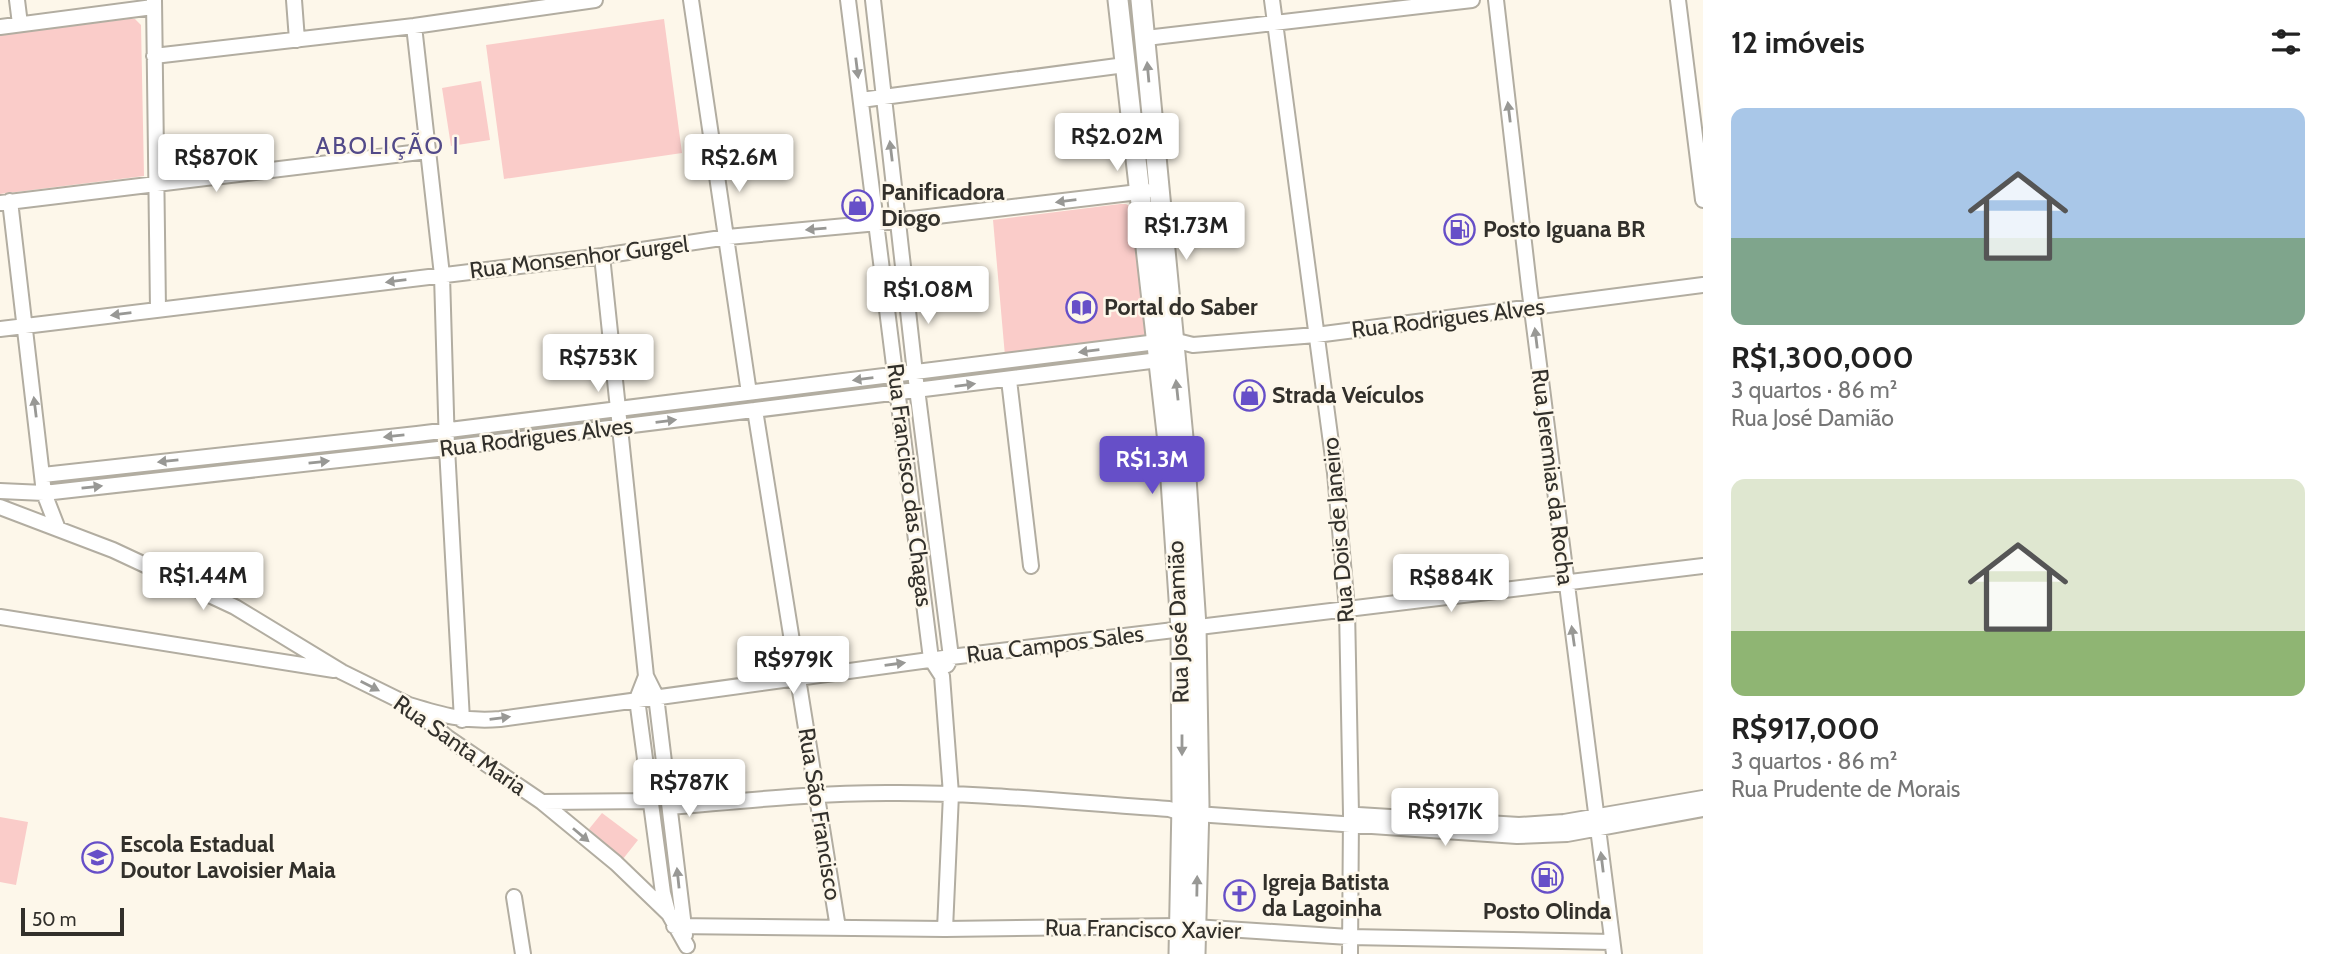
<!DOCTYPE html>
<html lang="pt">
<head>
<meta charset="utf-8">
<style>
  body { margin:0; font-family:Cabin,sans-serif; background:#f2f2f2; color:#222; height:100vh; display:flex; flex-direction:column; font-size:26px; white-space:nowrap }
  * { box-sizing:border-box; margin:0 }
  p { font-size:23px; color:#767676 }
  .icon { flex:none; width:38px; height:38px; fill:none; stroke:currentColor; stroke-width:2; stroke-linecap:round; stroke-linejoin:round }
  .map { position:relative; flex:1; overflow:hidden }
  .details { display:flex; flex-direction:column; background:#fff; width:630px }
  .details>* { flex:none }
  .scale { position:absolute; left:21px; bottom:18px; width:103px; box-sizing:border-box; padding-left:7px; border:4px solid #32302b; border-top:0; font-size:19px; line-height:24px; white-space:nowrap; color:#32302b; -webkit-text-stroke:5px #fdf7ea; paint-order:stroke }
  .price { position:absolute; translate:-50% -60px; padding:0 16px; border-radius:7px; background:#fff; color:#222; font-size:23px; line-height:46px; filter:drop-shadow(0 2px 4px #0008) }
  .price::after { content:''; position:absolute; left:50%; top:42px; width:21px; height:16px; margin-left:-10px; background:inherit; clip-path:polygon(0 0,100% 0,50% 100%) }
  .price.active { background:#664fc8; color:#fff }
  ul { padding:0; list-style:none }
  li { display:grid; align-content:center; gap:14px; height:371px; padding:0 28px }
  li span { display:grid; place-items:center; height:217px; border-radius:14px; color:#555 }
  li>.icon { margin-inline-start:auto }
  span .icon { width:126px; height:126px; fill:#fffc; stroke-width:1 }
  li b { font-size:30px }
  h2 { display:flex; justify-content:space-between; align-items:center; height:84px; padding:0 28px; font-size:30px }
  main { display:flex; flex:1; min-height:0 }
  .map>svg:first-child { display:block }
  .green { fill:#faccc9 }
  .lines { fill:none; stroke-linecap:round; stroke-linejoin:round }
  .street-casing { stroke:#b2ada1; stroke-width:18 }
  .secondary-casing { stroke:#b2ada1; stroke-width:23 }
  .street { stroke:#fff; stroke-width:14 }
  .secondary { stroke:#fff; stroke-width:19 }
  .oneway { fill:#989895 }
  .labels { text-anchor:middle; stroke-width:5; stroke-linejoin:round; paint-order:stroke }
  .poi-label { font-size:23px; font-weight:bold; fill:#32302b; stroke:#fdf7ea; text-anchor:start }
  .street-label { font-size:23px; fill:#32302b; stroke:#fdf7ea }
  .neighbourhood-label { font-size:24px; letter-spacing:2px; fill:#524a89; stroke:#fdf7ea }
</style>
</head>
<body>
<main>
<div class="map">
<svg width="1703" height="954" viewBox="0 0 1703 954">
  <rect width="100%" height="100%" fill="#fdf7ea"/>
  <!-- green -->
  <path class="green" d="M128 19H135L141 25 144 176 0 194V35Z
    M664 19 682 153 504 179 486 45Z
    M481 81 490 140 451 146 442 88Z
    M1120 204H1126L1131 207 1146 336 1005 356 993 220Z
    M602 813 638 840 623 859 589 829Z
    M0 817 28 822 16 885 0 882Z"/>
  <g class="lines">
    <defs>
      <path id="street" d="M17 0 20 24
        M154 0 158 310
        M294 0 297 40
        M691 0 749 393
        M848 0 931 659 942 676 951 794 945 929
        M873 0 915 373 951 657 947 665
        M1272 0 1335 473 1347 609 1351 814 1350 954
        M1496 0 1529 286 1614 954
        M1678 0 1703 200
        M414 26 442 275 447 448 462 720
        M0 27 153 7
        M1146 38 1472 0
        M154 56 414 26 595 0
        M861 100 1125 65
        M10 201 44 493 58 529
        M0 203 428 151
        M602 256 646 676 656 696 685 935
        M0 329 602 256 728 237 878 223 1147 191
        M1009 380 1031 566
        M755 410 838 928
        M43 475 417 434 1173 340 1193 345 1316 335 1703 285
        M0 491 44 493 447 448 1167 359
        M0 507 113 550 235 607 342 672 409 705 448 738 542 802 616 863 669 914 687 946
        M0 617 334 670
        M646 676 637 699 663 893 668 912
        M409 705C442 715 465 722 500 719L951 657 1703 566
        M542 802 651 801
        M670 807C742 801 815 793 887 793 981 792 1075 803 1169 809L1182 813 1517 836 1567 834 1703 809
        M1358 815 1519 825 1564 822 1703 798
        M514 897 523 954
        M674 926 945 929 1179 926 1349 937 1612 942"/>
      <path id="secondary" d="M1118 0 1169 451 1181 628 1182 804 1179 954
        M1141 0 1184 448 1196 626 1199 805 1195 954"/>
    </defs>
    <!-- street casing -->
    <use href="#street" class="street-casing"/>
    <!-- secondary casing -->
    <use href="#secondary" class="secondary-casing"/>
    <!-- street -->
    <use href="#street" class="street"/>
    <!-- secondary -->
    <use href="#secondary" class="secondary"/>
  </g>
  <!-- one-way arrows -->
  <defs><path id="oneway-solid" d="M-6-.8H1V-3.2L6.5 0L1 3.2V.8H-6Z" transform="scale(1.75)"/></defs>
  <g class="oneway">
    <use href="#oneway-solid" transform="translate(857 68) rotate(83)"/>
    <use href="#oneway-solid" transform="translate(1148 72) rotate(-95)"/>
    <use href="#oneway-solid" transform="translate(1509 112) rotate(-97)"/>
    <use href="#oneway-solid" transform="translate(891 151) rotate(-97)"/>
    <use href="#oneway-solid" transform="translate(1066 201) rotate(173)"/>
    <use href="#oneway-solid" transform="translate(816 229) rotate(175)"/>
    <use href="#oneway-solid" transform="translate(396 281) rotate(173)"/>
    <use href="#oneway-solid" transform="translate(121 314) rotate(173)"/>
    <use href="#oneway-solid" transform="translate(1536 338) rotate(-97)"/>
    <use href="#oneway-solid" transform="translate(1089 351) rotate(173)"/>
    <use href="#oneway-solid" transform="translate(863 379) rotate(173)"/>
    <use href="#oneway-solid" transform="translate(965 385) rotate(-7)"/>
    <use href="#oneway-solid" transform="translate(1177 390) rotate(-96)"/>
    <use href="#oneway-solid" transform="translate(35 407) rotate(-97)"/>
    <use href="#oneway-solid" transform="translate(666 421) rotate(-7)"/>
    <use href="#oneway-solid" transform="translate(394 436) rotate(174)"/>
    <use href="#oneway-solid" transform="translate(168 461) rotate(174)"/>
    <use href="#oneway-solid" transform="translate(319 462) rotate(-6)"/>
    <use href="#oneway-solid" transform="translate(92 487) rotate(-6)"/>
    <use href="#oneway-solid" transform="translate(1573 636) rotate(-98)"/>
    <use href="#oneway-solid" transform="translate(895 664) rotate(-8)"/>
    <use href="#oneway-solid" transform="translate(370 686) rotate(27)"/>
    <use href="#oneway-solid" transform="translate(500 718) rotate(-7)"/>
    <use href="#oneway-solid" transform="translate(1182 745) rotate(90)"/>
    <use href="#oneway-solid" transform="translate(581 835) rotate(40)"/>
    <use href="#oneway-solid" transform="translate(1602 862) rotate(-97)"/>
    <use href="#oneway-solid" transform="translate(678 878) rotate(-96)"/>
    <use href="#oneway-solid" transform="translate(1197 886) rotate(-89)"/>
  </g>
  <!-- icons -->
  <defs>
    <symbol id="shop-ring" viewBox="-11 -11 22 22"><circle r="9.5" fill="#fdf7ea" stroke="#664fc8" stroke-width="1.5"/><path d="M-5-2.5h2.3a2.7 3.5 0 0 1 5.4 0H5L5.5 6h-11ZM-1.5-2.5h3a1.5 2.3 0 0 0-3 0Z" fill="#664fc8"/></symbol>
    <symbol id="fuel-ring" viewBox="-11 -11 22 22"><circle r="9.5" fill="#fdf7ea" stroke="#664fc8" stroke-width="1.5"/><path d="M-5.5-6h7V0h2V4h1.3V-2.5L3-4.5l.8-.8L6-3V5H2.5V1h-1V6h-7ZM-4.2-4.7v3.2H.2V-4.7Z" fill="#664fc8"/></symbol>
    <symbol id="library-ring" viewBox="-11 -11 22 22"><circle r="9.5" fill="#fdf7ea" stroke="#664fc8" stroke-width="1.5"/><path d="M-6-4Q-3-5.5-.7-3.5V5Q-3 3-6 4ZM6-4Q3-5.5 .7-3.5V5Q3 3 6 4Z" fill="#664fc8"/></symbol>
    <symbol id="school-ring" viewBox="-11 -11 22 22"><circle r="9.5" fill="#fdf7ea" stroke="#664fc8" stroke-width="1.5"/><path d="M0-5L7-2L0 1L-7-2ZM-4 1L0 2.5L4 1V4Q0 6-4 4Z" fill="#664fc8"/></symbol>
    <symbol id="church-ring" viewBox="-11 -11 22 22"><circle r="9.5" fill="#fdf7ea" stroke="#664fc8" stroke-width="1.5"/><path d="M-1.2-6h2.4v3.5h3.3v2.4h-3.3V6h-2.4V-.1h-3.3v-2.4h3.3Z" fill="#664fc8"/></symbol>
  </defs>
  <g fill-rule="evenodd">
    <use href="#shop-ring" x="840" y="188" width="35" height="35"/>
    <use href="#fuel-ring" x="1442" y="212" width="35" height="35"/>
    <use href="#library-ring" x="1064" y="290" width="35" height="35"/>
    <use href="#shop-ring" x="1232" y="378" width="35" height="35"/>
    <use href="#school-ring" x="80" y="840" width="35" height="35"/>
    <use href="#fuel-ring" x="1530" y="860" width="35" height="35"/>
    <use href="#church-ring" x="1222" y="878" width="35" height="35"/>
  </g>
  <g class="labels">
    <!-- poi labels -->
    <g class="poi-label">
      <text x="881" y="200">Panificadora<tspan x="881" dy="26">Diogo</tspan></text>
      <text x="1483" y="237">Posto Iguana BR</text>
      <text x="1104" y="315">Portal do Saber</text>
      <text x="1272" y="403">Strada Veículos</text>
      <text x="120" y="852">Escola Estadual<tspan x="120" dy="26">Doutor Lavoisier Maia</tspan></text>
      <text x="1262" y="890">Igreja Batista<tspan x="1262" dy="26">da Lagoinha</tspan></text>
      <text x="1547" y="919" text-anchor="middle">Posto Olinda</text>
    </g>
    <!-- street labels -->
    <g class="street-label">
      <text transform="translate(579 257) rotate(-7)" y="8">Rua Monsenhor Gurgel</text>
      <text transform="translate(1448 318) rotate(-7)" y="8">Rua Rodrigues Alves</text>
      <text transform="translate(536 437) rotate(-7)" y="8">Rua Rodrigues Alves</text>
      <text transform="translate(1553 477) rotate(83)" y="8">Rua Jeremias da Rocha</text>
      <text transform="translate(910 485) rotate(83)" y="8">Rua Francisco das Chagas</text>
      <text transform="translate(1338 530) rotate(-95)" y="8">Rua Dois de Janeiro</text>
      <text transform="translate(1178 622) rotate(-92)" y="8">Rua José Damião</text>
      <text transform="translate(1055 644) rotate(-7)" y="8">Rua Campos Sales</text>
      <text transform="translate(460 745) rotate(35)" y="8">Rua Santa Maria</text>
      <text transform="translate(820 814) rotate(81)" y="8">Rua São Francisco</text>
      <text transform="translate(1143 929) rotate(1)" y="8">Rua Francisco Xavier</text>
    </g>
    <!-- neighbourhood labels -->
    <g class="neighbourhood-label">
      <text x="388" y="154">ABOLIÇÃO I</text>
    </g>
  </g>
</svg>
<div class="scale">50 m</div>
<b class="price" style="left:1117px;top:173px">R$2.02M</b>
<b class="price" style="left:216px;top:194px">R$870K</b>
<b class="price" style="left:739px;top:194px">R$2.6M</b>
<b class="price" style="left:1186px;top:262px">R$1.73M</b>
<b class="price" style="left:928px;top:326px">R$1.08M</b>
<b class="price" style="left:598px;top:394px">R$753K</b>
<b class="price active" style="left:1152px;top:496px">R$1.3M</b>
<b class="price" style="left:203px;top:612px">R$1.44M</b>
<b class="price" style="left:1451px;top:614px">R$884K</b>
<b class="price" style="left:793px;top:696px">R$979K</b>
<b class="price" style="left:689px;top:819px">R$787K</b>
<b class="price" style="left:1445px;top:848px">R$917K</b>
</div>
<section class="details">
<h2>12 imóveis<svg class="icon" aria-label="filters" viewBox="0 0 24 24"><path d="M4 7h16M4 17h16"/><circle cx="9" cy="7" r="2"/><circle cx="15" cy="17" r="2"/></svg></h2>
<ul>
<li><span style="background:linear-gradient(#a9c7e8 60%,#7fa58c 0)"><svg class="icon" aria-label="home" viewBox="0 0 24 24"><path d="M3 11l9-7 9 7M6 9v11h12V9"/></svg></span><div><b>R$1,300,000</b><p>3 quartos · 86 m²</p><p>Rua José Damião</p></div></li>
<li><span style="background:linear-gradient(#dfe7d0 70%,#8fb573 0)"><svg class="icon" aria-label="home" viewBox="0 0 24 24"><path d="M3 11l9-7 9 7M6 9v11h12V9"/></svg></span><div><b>R$917,000</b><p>3 quartos · 86 m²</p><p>Rua Prudente de Morais</p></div></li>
</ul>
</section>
</main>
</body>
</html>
